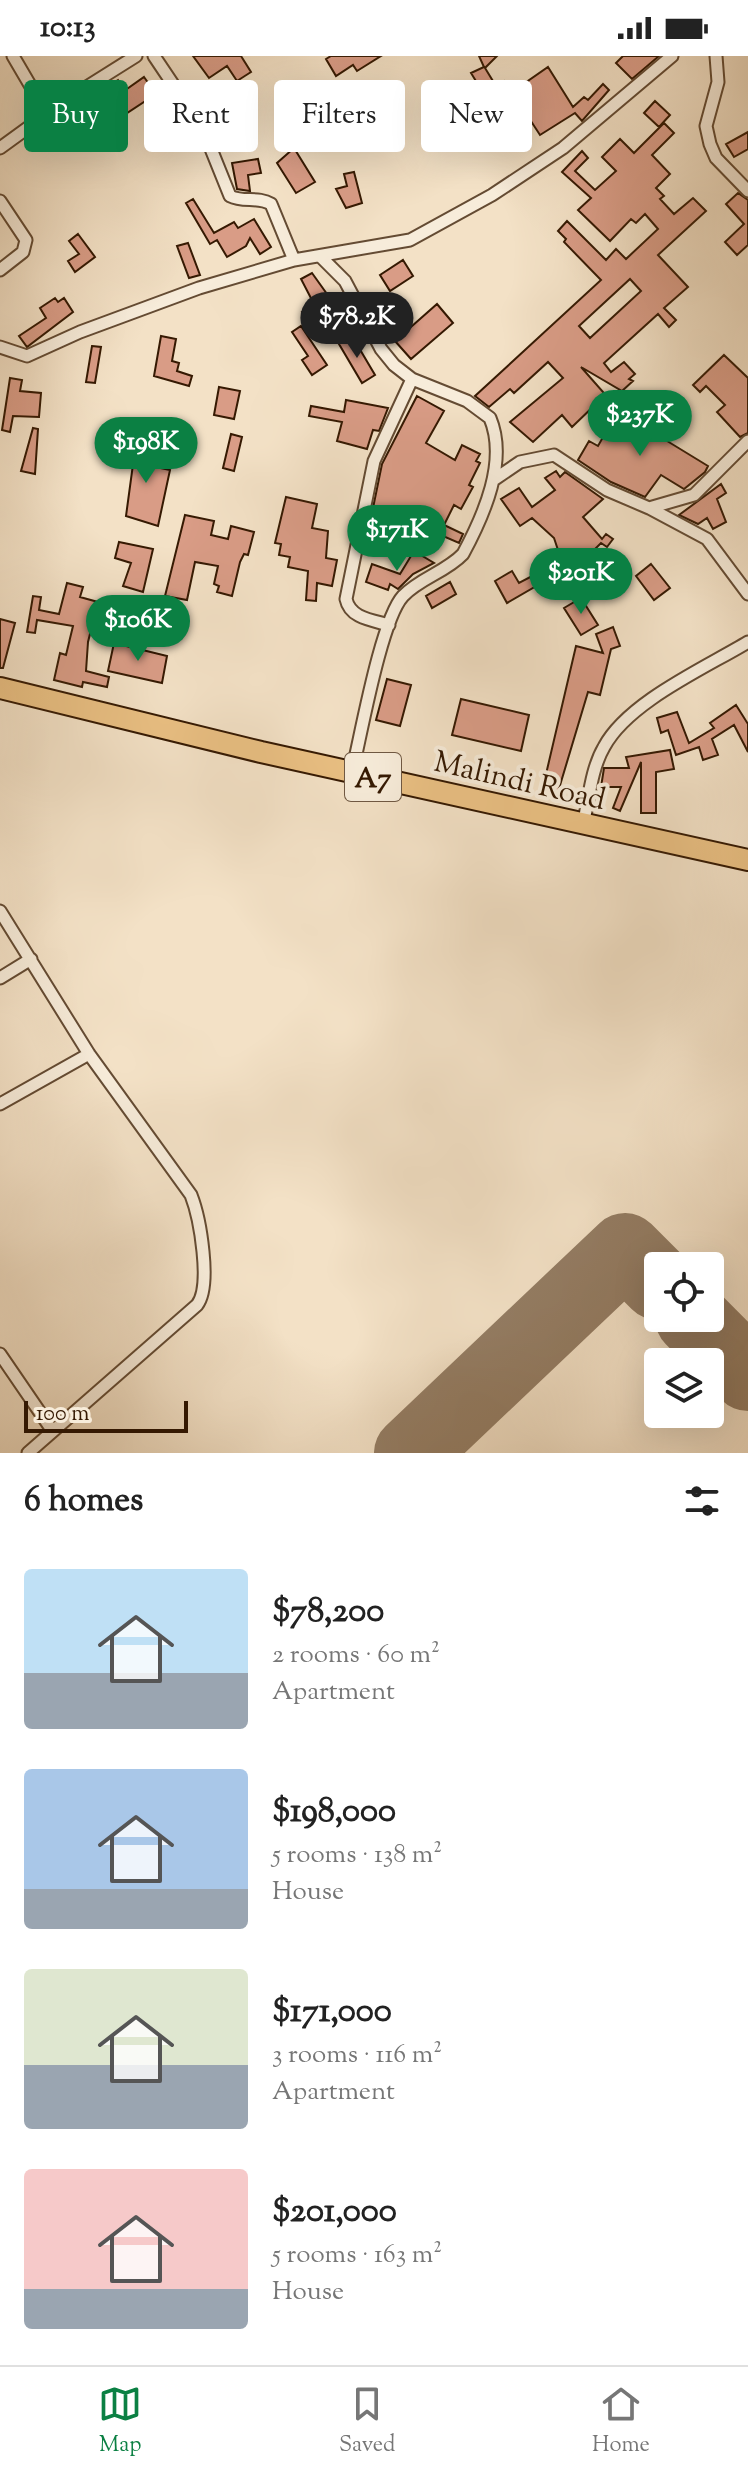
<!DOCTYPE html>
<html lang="en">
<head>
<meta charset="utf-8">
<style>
  body { margin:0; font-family:"Sorts Mill Goudy",serif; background:#f6f6f6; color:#222; height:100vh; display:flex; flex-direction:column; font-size:30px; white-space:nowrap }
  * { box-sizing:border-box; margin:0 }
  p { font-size:26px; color:#767676 }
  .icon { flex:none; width:44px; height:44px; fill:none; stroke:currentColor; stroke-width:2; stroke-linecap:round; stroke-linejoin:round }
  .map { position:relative; height:1397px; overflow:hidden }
  .sheet { display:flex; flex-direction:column; background:#fff; flex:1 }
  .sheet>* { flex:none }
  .hud { position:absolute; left:24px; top:24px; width:700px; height:72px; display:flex; gap:16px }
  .tools { position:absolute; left:644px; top:1196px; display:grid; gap:16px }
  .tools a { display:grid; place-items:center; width:80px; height:80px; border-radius:8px; background:#fff; box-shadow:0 8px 32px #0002; font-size:40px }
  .scale { position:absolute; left:24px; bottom:20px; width:164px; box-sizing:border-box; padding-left:8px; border:4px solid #351902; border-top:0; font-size:22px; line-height:28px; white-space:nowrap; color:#351902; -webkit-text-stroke:6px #f7ecda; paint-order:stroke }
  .price { position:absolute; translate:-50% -68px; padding:0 18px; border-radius:28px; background:#0b8043; color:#fff; font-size:26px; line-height:52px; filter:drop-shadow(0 2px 4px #0008) }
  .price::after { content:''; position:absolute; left:50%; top:48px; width:24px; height:18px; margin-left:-12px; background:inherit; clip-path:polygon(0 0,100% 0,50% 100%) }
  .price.current { background:#222; color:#fff }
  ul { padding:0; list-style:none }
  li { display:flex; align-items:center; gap:24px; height:200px; padding:0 24px }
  li span { display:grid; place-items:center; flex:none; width:224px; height:160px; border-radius:8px; color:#555 }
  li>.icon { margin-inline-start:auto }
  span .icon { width:96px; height:96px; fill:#fffc; stroke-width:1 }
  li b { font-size:34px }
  h2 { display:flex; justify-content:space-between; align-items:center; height:96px; padding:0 24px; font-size:34px }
  .tag { padding:0 28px; border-radius:8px; background:#fff; box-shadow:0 8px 32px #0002; font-size:28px; line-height:72px }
  .tag.current { background:#0b8043; color:#fff }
  .status { display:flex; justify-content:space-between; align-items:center; height:56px; padding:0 40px; background:#fff; direction:ltr }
  .status svg { height:22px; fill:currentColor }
  .tabs { display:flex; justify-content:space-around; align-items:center; height:112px; border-top:2px solid #e0e0e0; background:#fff; font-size:22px; color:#767676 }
  .tabs a { display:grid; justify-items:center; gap:4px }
  .tabs .current { color:#0b8043 }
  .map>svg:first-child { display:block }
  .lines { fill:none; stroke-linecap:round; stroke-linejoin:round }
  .runway { stroke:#947d64; stroke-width:74 }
  .building { fill:#d99c86; stroke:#351902; stroke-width:2; fill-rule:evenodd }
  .street-casing { stroke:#644b33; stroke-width:15 }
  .highway-casing { stroke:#351902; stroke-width:24 }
  .street { stroke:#f7ecda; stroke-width:11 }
  .highway { stroke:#eac083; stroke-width:20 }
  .labels { text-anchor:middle; stroke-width:8; stroke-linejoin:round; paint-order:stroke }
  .shield { fill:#f7ecda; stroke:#6f5843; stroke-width:2 }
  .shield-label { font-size:28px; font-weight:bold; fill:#351902 }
  .street-label { font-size:30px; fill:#351902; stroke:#f7ecda }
</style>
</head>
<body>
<div class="status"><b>10:13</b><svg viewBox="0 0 49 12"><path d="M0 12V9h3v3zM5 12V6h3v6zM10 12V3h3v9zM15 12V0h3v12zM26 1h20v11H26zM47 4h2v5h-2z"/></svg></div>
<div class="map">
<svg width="748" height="1397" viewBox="0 0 748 1397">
  <rect width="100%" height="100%" fill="#f3e1c6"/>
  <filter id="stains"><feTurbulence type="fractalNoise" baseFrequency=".0025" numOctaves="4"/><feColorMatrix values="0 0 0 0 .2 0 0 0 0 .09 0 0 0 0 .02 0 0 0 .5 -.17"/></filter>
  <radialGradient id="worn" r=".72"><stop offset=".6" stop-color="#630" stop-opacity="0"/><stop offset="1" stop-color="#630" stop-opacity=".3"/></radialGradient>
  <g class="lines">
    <!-- runway -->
    <path class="runway" d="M692 1262 748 1318
      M411 1397 625 1194 658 1227"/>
  </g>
  <!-- building -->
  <path class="building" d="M193 0H241L251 16 237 25 227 10 209 22Z
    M331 0H381L357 15 353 9 336 20 326 3Z
    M479 0H497L485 12 496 30 504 25 511 36 490 48 471 17 484 11Z
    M623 0H659L632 23 616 7Z
    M548 11 573 51 584 41 588 44 603 28 609 34 582 65 575 57 540 79 512 36Z
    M144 21 156 38 124 59 118 50 103 59 110 69 100 75 88 57 104 47 97 36 118 24 124 35Z
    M234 27 243 41 219 55 211 42Z
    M368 40 383 66 395 62 402 84 382 90 360 44Z
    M655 45 670 59 659 71 644 57Z
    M664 67 674 77 652 99 670 118 656 132 664 140 660 143 674 158 693 142 706 155 658 199 688 231 664 252 676 264 669 271 658 258 604 307 611 316 624 306 635 318 629 323 633 325 622 335 581 311 611 345 602 352 597 347 572 371 562 359 533 386 510 366 563 322 548 306 514 337 510 333 489 351 475 340 601 224 564 186 566 183 558 175 567 165 606 204 616 193 626 203 658 173 645 158 636 167 631 163 610 185 578 154 591 142 562 116 582 95 588 102 575 115 595 134 616 115 602 101 620 83 634 97ZM630 223 641 235 590 282 579 270Z
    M748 76V93L734 101 726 88Z
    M294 92 315 126 296 137 277 107Z
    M258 103 261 117 248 119 250 135 237 133 232 107Z
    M354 116 362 147 346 152 336 133 347 130 344 118Z
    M738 137 748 144V189L737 199 725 186 744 168 726 148Z
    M193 143 214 177 234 166 238 172 254 163 271 191 260 198 250 182 246 190 227 201 217 184 210 188 186 147Z
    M78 178 95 201 75 216 68 205 79 198 69 185Z
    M188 187 200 219 189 222 177 190Z
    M403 204 413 220 390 235 380 219Z
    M312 217 332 245 307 263 302 256 314 248 301 223Z
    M55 242 58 246 64 242 73 256 27 291 19 280 46 262 40 252Z
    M437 248 453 267 411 303 395 285Z
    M301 270 327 309 312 319 302 304 308 300 292 276Z
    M161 280 176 283 172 305 179 307 177 315 192 320 189 330 154 320Z
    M352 280 375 319 362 327 339 288Z
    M92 290 101 291 95 327 86 326Z
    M724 299 748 322V377L740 381 717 356 725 349 706 330 700 336 693 329Z
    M10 322 22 324 20 335 41 337 39 361 13 360 10 376 2 374Z
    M219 331 240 335 234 363 214 359Z
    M417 340 444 355 426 387 455 404 462 389 480 398 476 405 480 407 469 429 473 431 461 453 454 449 444 469 463 478 459 487 420 470 414 483 384 471 389 459 373 452 382 408Z
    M346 344 388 352 379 375 373 374 367 393 337 385 342 366 309 360 311 350 344 356Z
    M618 355 708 410 705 416 684 433 661 419 645 441 611 426 578 404 589 385 598 390Z
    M33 372 38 373 35 418 21 415Z
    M231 378 242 381 234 415 223 412Z
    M132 382 140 383 139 390 149 391V396L159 395 160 412 170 414 158 470 126 460 134 401H129Z
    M556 415 560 421 565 416 603 443 583 461 602 483 606 478 613 483 607 491 601 487 588 500 608 521 594 534 558 494 554 482 532 462 520 470 501 443 519 432 532 451 555 434 545 422Z
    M721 428 726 437 717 443 726 466 713 473 707 462 698 468 679 459Z
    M286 441 317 448 312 472 328 475 326 502 337 504 332 530 317 527 316 545 306 544 308 515 288 511 290 501 279 499 281 488 275 487Z
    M185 459 214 465 211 479 228 483 231 470 254 476 248 499 244 498 240 506 232 540 217 536 219 530 214 528 218 510 195 506 187 544 165 540Z
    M119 486 153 493 143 536 123 530 131 507 115 502Z
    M414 495 434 507 413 518 398 533 390 528 388 534 366 526 372 508 400 518Z
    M554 497 564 514 507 547 495 525 512 515 519 527 538 517 533 509Z
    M651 508 670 532 654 544 636 520Z
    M450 526 456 538 432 552 426 540Z
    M67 527 83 531 80 541 98 546 88 586 86 615 109 621 107 631 83 626 82 631 54 624 60 597 66 599 73 570 37 564 35 577 27 576 33 540 41 541 39 554 59 558Z
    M581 542 598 569 581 579 564 552Z
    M0 563 15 567 3 612H0Z
    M613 571 620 590 611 593 600 639 588 636 558 736 543 731 576 590 603 597 596 578Z
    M114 587 167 600 162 627 108 615Z
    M387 623 411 629 400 670 376 664Z
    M461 643 529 659 521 695 452 679Z
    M736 649 748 668V696L734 669 712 683 718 699 703 704 699 691 676 699 668 674 661 677 657 662 677 656 689 687 714 672 710 667Z
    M670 694 674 713 656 716V757H641V706L620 755 613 752 621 731H601L604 712H629L626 701Z"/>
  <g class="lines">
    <defs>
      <path id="street" d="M13 0 47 58
        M154 0 203 73 230 140C243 147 258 140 271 148L294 204
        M716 0 718 26 706 70 710 88 716 102 748 135
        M0 92 66 44 136 0
        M0 145 26 184 23 196 0 214
        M320 200 345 225 381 293 394 309 412 323 467 345 490 362C508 405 484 459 463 498 446 516 420 522 403 540 381 564 361 679 352 716
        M0 291 27 300 80 276 199 232 294 204 410 184 492 139 563 92 672 0
        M495 423 520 406 554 399 607 434 649 452 694 439 748 385
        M649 452 707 483 748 538
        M389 569C371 564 350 562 346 543L374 405 412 323
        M583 769C589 744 591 713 604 691 628 646 705 612 748 586
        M0 855 89 998 191 1139C200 1162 212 1230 197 1249L28 1397
        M0 922 31 903
        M0 1048 89 998
        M0 1298 52 1374"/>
      <path id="highway" d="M0 632 261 696 748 804"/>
    </defs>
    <!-- street casing -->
    <use href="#street" class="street-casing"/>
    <!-- highway casing -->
    <use href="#highway" class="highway-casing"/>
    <!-- street -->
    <use href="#street" class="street"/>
    <!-- highway -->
    <use href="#highway" class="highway"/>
  </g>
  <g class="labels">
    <!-- shield labels -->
    <rect class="shield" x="345" y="697" width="56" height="48" rx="6"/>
    <g class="shield-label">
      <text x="373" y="731">A7</text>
    </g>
    <!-- street labels -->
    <g class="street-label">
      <text transform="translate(520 724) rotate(13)" y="10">Malindi Road</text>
    </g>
  </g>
  <rect width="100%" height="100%" filter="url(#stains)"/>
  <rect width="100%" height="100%" fill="url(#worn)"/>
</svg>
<div class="tools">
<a><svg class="icon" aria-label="locate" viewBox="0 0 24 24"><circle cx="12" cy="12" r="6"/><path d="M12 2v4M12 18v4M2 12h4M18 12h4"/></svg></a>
<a><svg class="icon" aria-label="layers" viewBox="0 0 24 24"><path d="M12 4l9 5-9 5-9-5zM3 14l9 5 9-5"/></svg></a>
</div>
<div class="scale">100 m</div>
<b class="price current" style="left:357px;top:304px">$78.2K</b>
<b class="price" style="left:640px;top:402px">$237K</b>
<b class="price" style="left:146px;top:429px">$198K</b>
<b class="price" style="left:397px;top:517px">$171K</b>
<b class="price" style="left:581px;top:560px">$201K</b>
<b class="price" style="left:138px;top:607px">$106K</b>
<div class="hud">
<a class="tag current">Buy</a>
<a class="tag">Rent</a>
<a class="tag">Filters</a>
<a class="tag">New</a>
</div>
</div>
<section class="sheet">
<h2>6 homes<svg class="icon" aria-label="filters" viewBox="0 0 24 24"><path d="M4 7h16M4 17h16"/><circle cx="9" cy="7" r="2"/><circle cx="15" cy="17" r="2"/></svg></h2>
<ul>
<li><span style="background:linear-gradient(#bfe0f5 65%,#9aa5b1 0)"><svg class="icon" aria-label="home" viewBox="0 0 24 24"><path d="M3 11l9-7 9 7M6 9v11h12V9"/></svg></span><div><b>$78,200</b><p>2 rooms · 60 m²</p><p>Apartment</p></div></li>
<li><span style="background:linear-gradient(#a9c7e8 75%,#9aa5b1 0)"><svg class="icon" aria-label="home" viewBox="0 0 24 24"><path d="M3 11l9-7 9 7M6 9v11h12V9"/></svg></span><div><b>$198,000</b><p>5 rooms · 138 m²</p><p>House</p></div></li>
<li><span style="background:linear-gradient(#dfe7d0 60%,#9aa5b1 0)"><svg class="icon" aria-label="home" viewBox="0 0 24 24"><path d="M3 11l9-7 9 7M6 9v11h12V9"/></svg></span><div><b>$171,000</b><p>3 rooms · 116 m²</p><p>Apartment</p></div></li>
<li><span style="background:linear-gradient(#f6c9c9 75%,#9aa5b1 0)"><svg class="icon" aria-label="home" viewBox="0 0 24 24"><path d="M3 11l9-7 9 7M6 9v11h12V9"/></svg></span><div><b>$201,000</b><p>5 rooms · 163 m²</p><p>House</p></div></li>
</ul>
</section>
<nav class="tabs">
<a class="current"><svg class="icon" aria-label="map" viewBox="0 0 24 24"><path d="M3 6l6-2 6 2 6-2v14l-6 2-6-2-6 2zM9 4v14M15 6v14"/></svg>Map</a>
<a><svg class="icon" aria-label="saved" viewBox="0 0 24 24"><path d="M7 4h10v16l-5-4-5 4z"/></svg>Saved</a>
<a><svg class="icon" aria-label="home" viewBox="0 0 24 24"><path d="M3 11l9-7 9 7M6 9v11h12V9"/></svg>Home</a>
</nav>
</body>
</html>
